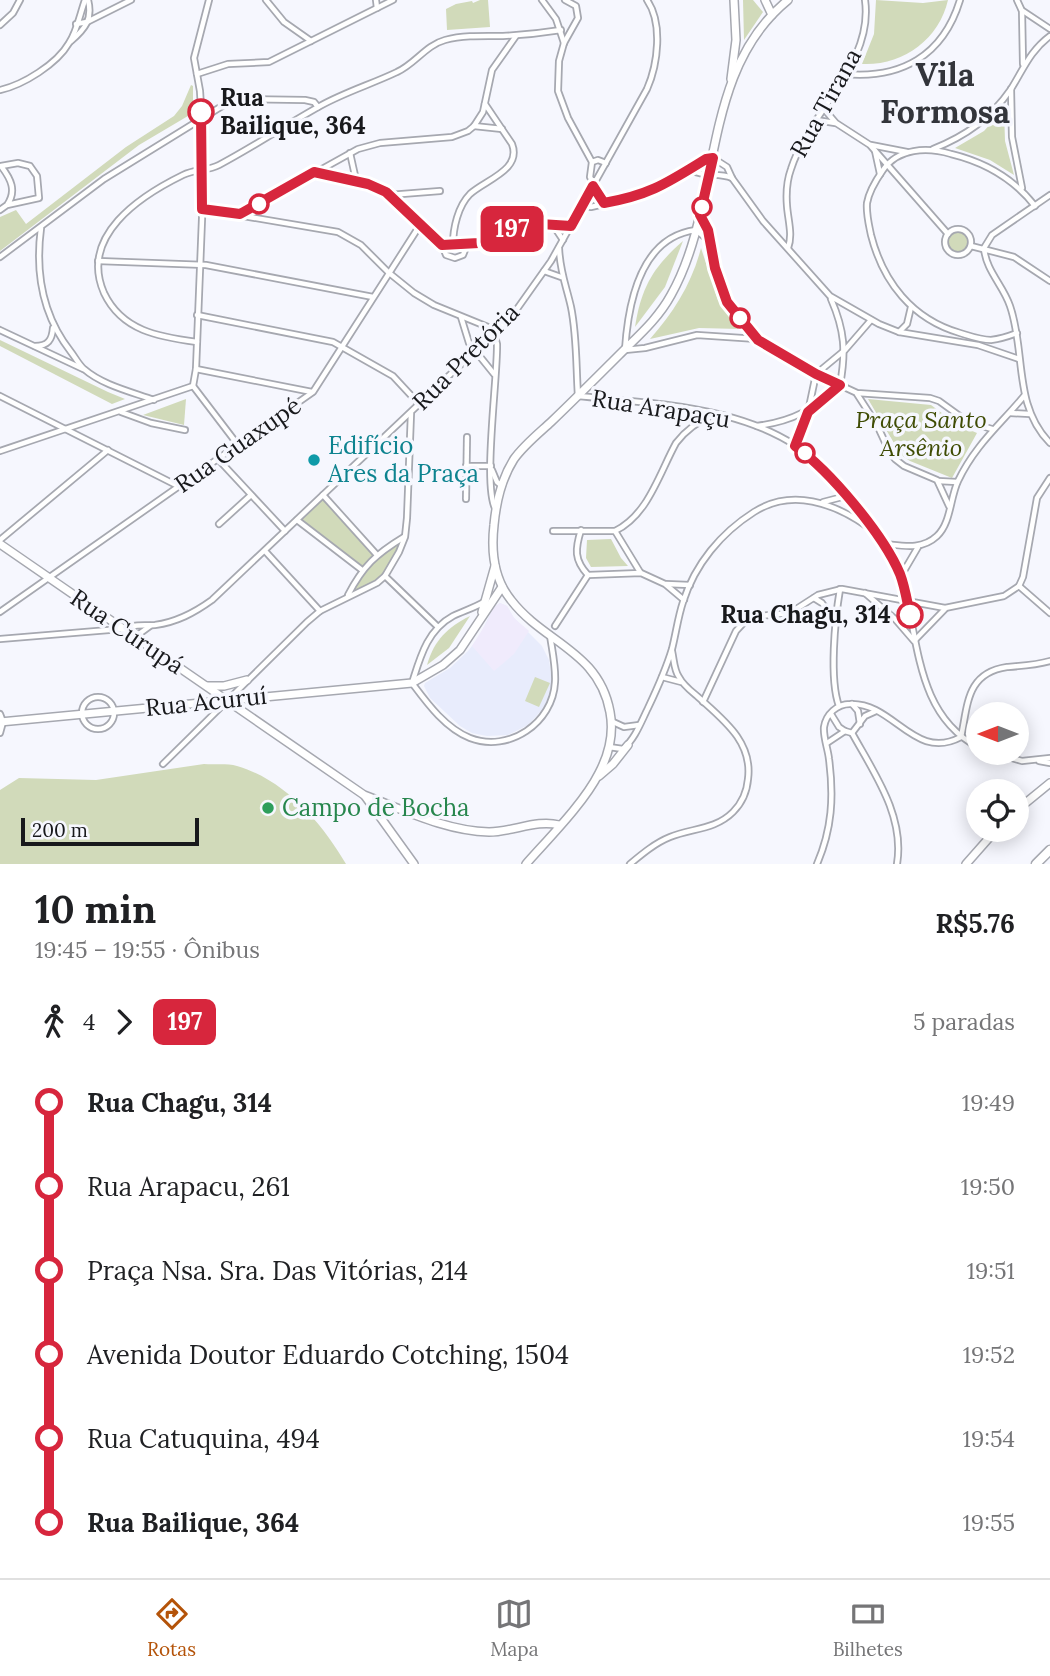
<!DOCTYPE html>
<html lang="pt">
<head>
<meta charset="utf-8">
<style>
	:root { --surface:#fff; --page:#f6f6f6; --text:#202124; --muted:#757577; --line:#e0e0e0; --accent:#b45309 }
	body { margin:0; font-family:Lora,serif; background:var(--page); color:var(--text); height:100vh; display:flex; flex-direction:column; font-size:26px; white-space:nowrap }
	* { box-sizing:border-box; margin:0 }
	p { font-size:23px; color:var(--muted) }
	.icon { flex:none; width:38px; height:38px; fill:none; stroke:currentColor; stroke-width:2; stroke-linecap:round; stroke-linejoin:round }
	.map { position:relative; height:864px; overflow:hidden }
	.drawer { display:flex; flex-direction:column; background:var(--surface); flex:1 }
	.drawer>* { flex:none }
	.badge { padding:0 14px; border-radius:10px; font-size:24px; line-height:46px }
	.needle { width:46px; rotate:270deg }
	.tools { position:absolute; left:966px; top:702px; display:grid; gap:14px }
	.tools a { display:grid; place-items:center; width:63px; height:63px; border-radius:50%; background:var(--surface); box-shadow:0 4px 18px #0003; font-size:35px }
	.scale { position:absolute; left:21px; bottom:18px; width:178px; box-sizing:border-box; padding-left:7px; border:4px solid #18191c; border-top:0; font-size:19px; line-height:24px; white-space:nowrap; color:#18191c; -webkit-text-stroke:5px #f6f7fe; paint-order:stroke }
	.map>.badge { position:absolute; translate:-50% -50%; box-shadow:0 0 0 4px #fff }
	.legs { display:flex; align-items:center; gap:10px; height:77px; padding:0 35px; font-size:23px }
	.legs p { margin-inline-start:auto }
	.overview { display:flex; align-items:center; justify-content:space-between; height:119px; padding:0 35px }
	h1 { font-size:38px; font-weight:800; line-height:52px }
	ul { padding:0 35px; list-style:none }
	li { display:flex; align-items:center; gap:24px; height:84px; font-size:26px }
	li i { display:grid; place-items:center; width:10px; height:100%; margin:0 9px; background:currentColor }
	li i::after { content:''; width:18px; height:18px; margin:-9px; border:5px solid; border-radius:50%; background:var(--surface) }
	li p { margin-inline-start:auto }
	li:first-child i { background:linear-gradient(#0000 50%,currentColor 0) }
	li:last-child i { background:linear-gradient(currentColor 50%,#0000 0) }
	.menu { display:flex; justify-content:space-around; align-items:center; height:98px; border-top:2px solid var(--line); background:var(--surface); font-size:19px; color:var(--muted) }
	.menu a { display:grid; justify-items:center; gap:4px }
	.menu .active { color:var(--accent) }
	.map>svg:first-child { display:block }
	.built { fill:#e8ecfc }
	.medical { fill:#f0ebfc }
	.green { fill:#d1daba }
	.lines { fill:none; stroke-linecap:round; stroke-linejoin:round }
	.street-casing { stroke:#a6a8b0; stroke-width:8 }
	.secondary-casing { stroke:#a6a8b0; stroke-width:10 }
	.primary-casing { stroke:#a6a8b0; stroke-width:11 }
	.street { stroke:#fff; stroke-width:4.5 }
	.secondary { stroke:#fff; stroke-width:7 }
	.primary { stroke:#fff; stroke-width:8 }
	.line-1-casing { stroke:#fff; stroke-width:16 }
	.line-1 { stroke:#d7263d; stroke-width:10 }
	.stop-1-dot { fill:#fff; stroke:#d7263d; stroke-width:3.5 }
	.culture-dot { fill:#0f9aa8; stroke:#f6f7fe; stroke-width:2.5 }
	.leisure-dot { fill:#2e9e5b; stroke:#f6f7fe; stroke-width:2.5 }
	.labels { text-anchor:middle; stroke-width:7; stroke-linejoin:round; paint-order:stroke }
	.stop-label { font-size:24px; font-weight:bold; fill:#18191c; stroke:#f6f7fe; text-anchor:start }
	.street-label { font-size:24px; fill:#18191c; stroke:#f6f7fe }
	.park-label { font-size:24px; font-style:italic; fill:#3f4c04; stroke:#f6f7fe }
	.culture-label { font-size:24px; fill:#0d838f; stroke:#f6f7fe; text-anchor:start }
	.leisure-label { font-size:24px; fill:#27864d; stroke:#f6f7fe; text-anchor:start }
	.district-label { font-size:32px; font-weight:bold; fill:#33353b; stroke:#f6f7fe }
</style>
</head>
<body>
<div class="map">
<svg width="1050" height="864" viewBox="0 0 1050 864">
	<rect width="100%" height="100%" fill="#f6f7fe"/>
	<polygon class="built" points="500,603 507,606 514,618 542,646 549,660 552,681 549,696 543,709 528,725 508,735 487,736 472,733 460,726 430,698 424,686 425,683 450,668 468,651 479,637 493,608"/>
	<polygon class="medical" points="500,603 507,606 514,618 529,631 514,654 494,671 472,646 487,622 493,608"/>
	<g class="green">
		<polygon points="480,0 488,0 490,27 447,30 446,9 456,4 472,1 473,3"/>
		<polygon points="743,0 753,0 763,12 744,40"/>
		<path d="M876,0l47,3 25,-3c-9,40 -46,66 -86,64l12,-30z"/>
		<polygon points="191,85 193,86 193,113 139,145 0,251 0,217 16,210 26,224 126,147 174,116 182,106"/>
		<polygon points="1004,109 1005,141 1014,175 990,160 955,148 984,131"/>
		<circle cx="958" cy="242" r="11"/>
		<path d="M683,241l-18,46 -30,40c6,-39 18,-60 48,-86z"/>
		<path d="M701,248l17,52 22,29 -41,-1 -49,11c24,-27 42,-56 51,-91z"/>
		<polygon points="0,340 108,392 125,399 112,404 0,346"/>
		<polygon points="186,399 184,425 143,415"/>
		<polygon points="868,399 931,405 958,425 977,433 952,478 910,461 901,455"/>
		<polygon points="324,498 376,554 362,568 300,520"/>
		<polygon points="403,539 399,552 382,578 350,595 373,559"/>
		<polygon points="611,539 621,558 628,566 591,567 586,558 587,540"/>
		<path d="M470,616l-21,32 -22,17c7,-25 21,-38 43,-49z"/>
		<polygon points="535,677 550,683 539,707 525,701"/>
		<path d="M204,764c10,1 23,-1 33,2 48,14 85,57 109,98h-346v-74l19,-12 77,2z"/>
	</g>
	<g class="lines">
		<defs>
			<g id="street">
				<polyline points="209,0 194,58 200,91 203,140 203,194 196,369 193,386 238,445"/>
				<polyline points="266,0 284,22 311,41"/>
				<polyline points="376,0 377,8"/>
				<polyline points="542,0 556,19 564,43"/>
				<polyline points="565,0 576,6 578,18 564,43 559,61 558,91 568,118 592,162 590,177 604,203"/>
				<polyline points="1017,0 1022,11 1023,64"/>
				<polyline points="1023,11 1050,29"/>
				<polyline points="76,24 87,22 131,0"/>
				<polyline points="0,25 13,13 20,0"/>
				<path d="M71,41c14,-12 22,-22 17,-41"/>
				<polyline points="197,74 228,64 269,62 393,0"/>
				<path d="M845,74c56,5 98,-18 115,-74"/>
				<polyline points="1011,89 1012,137 1022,188"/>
				<path d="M0,90c23,-5 57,-26 69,-47 8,-12 11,-29 16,-43"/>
				<polyline points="824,109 836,123 870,145 948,234"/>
				<polyline points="816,120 835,123"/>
				<polyline points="474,126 502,129"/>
				<polyline points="871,145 907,152"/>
				<path d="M933,149c33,-13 58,-31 78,-60 13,-21 19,-38 39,-53"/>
				<polyline points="875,151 880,174"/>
				<polyline points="350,153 356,180"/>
				<polyline points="592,162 598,160 606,163"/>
				<path d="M691,170c15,8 26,2 41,8"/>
				<polyline points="315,172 368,184 386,192 442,245 479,243 525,223 571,226"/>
				<polyline points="389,195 440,191"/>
				<path d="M1050,195l-58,40 -8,13c2,23 19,37 26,58 16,46 3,100 40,137"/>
				<polyline points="583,205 591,207 642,195 691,170 706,159 713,158 727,167 732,178 763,221 830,296 879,324 899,332 978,345 1019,359"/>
				<path d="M202,209l136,23 23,13 27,27 26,21 20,12 54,22 6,6 3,11c1,31 -15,145 -1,166"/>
				<path d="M0,210l7,-5 32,-7 -2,-22 -7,-10 -12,-3 -17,3c10,13 16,25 6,39"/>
				<polyline points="241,214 358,149 380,143 452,137 468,131 474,126 483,112 492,70 516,36"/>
				<polyline points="701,217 708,230 721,289 733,310 758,339 816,374 857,393 930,398 939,401 968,422 992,429"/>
				<polyline points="553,225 563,240"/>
				<path d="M41,228c-6,45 1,87 30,124 4,5 8,13 13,17 18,16 48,23 70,31"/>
				<circle cx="958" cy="242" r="13"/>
				<path d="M708,240l-12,-10c-56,7 -68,74 -71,120l20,-2 52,-13 60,4"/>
				<polyline points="442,245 446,255 455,258 463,255 467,245"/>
				<path d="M453,245c0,-17 5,-39 17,-51 15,-14 52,-24 42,-50l-27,-40"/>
				<polyline points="971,246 1014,257 1050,281"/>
				<path d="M559,248c1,24 7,37 12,59 6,29 5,60 7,89 79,8 185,10 245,72 13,14 25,30 37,45 19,25 37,46 45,78 14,57 14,125 73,156"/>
				<path d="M788,248c5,-13 0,-28 -1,-42 -1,-12 0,-26 4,-37 18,-57 83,-105 74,-169"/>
				<polyline points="0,257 104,179 227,103 241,99 305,100 314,102 318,107"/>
				<polyline points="98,261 206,265 373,297"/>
				<polyline points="544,271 561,277"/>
				<polyline points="197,315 333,342 393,376 419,404"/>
				<polyline points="461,317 469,343 494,374"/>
				<polyline points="0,330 83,369"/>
				<polyline points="899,332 907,324 911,307"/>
				<path d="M1017,333c-8,3 -18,6 -26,7 -11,0 -21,-4 -31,-7 -48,-14 -77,-51 -89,-98 -2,-10 -5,-21 -4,-32 2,-12 9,-23 16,-33 15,-22 44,-23 68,-16 33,8 63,25 84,52"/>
				<path d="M197,342c-38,-5 -75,-11 -93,-49 -25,-57 36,-97 79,-118 12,-6 25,-4 36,-10 34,-18 67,-40 101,-59 25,-14 52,-22 77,-34 18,-8 29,-27 48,-32 19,-5 39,-4 58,-4 20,-1 39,-3 58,-6"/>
				<path d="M35,346c13,0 17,-6 18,-18"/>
				<polyline points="196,369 312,392"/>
				<polyline points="857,394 877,425 890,453 895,459 904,466 937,480 949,506"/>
				<polyline points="0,396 178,486"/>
				<polyline points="121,412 151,423 185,430"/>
				<polyline points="1010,413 1030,414"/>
				<path d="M757,426c37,-5 55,-16 83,-41 6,-33 5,-54 -9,-86"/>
				<polyline points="795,446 808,412 816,374 845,350 871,320"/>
				<polyline points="0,451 193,386"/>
				<polyline points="217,458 285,531"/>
				<polyline points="466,466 491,466"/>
				<polyline points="492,470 497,482 502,486"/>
				<polyline points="938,481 957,482"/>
				<polyline points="323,495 377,555"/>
				<polyline points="466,499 467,437"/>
				<polyline points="823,502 846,496"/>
				<polyline points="297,520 362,570"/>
				<polyline points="219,524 251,495"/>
				<path d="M581,530c-6,19 -7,30 7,45l53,-2 24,11 19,16"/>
				<path d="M553,531h62c33,-16 44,-57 61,-88 10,-13 22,-22 38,-28"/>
				<polyline points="615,531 640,572"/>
				<polyline points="0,540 108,450"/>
				<path d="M886,544c18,2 36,6 51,-8 14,-13 13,-38 21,-55 17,-36 42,-56 66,-85"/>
				<polyline points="265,551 320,611"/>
				<polyline points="385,576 438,627"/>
				<polyline points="901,576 918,547"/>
				<polyline points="666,584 690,585"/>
				<polyline points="1019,586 1050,613"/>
				<polyline points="865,593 895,619 914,641 945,609"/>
				<path d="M348,595c15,-29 28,-41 56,-58"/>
				<polyline points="814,598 822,603 836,622"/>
				<path d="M484,602c-10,6 -21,9 -31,14 -26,14 -33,42 -41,67 15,20 33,45 58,55 39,15 83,-15 85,-56 1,-15 -3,-32 -5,-47"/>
				<polyline points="0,612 313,392 420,225"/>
				<polyline points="555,626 588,575"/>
				<polyline points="135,637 150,626"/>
				<path d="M0,639l121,-10c12,-5 22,-3 34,-4 22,-3 39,-12 57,-25l300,-284 39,-55 96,-172c11,-25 16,-66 0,-89"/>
				<polyline points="662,677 681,682"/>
				<circle cx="98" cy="713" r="16"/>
				<polyline points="703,702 736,631 749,617 790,613 818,595 842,589 945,608 1004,596 1019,586 1023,577 1037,498 1050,478"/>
				<polyline points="852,704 858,711 860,724"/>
				<path d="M839,706c-10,-27 -4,-87 1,-117"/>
				<polyline points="0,714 3,722 0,733"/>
				<polyline points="831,714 839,727 845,731"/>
				<polyline points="611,721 624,727 639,725"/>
				<path d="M852,733c22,40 53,83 45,131"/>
				<polyline points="827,743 845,731 852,733 865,716 876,711"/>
				<path d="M609,747l14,2c12,-10 18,-27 25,-41 9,-19 18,-39 24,-59 4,-16 6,-32 11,-47 12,-38 38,-69 71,-90 38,-24 80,-9 114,15"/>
				<polyline points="991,752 1022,761 1050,758"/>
				<polyline points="1039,761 1050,763"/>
				<polyline points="163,764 307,622 320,611 377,583 385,576 399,552 405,537 407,518 411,413"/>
				<path d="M630,864c12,-10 25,-21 40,-27 22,-9 45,-7 63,-25 9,-9 14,-21 15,-33 5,-38 -26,-60 -51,-83 -6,-5 -14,-11 -18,-19 -5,-7 -5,-17 -7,-26"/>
				<path d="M817,864c15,-35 17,-67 12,-105 -1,-10 -6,-22 -5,-32 2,-13 13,-23 26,-23 44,-2 64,58 111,33 7,-32 5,-64 46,-70 14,-1 29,-2 43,-6"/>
			</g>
			<g id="secondary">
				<polyline points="765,0 772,15"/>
				<polyline points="731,79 736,40 734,0"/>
				<path d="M0,544l364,251c40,15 82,36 125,37 24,0 48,-13 70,-7"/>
				<polyline points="482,612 495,566"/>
				<polyline points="207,686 224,686 247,680"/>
				<polyline points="0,722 412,683 443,665 460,650 502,587"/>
				<polyline points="599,776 613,764 628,745"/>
				<polyline points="365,796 414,864"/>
				<polyline points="1017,810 1050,783"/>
				<path d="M526,864c23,-26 58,-61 73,-91 10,-19 15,-40 11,-61 -11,-61 -66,-69 -99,-112 -17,-21 -20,-49 -17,-75 2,-22 8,-47 20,-66 10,-14 25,-26 37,-37 23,-22 46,-45 68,-67 19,-19 39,-36 52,-60 52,-92 28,-223 117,-295"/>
				<polyline points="966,864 996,830"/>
			</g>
			<polyline id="primary" points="1036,864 1050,850"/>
		</defs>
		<use href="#street" class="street-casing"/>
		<use href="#secondary" class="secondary-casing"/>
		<use href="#primary" class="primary-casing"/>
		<use href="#street" class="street"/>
		<use href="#secondary" class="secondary"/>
		<use href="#primary" class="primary"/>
	</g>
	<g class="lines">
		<defs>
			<path id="line-1" d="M201,112l1,97 38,5 74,-42 54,12 18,8 56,53 37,-2 46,-20 46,3 22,-40 11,17c46,-8 63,-20 102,-44l7,-1 -13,57 8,15 7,38 12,34 31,38 58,34 24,11 -32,27 -13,34c35,25 88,88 105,128 5,13 7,27 10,41"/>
		</defs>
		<use href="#line-1" class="line-1-casing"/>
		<use href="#line-1" class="line-1"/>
	</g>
	<g class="stop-1-dot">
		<circle cx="201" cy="112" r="12"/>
		<circle cx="259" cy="204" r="9"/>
		<circle cx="702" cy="207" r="9"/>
		<circle cx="740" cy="318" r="9"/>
		<circle cx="805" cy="453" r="9"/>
		<circle cx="910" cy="615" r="12"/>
	</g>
	<circle class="culture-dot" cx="314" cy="460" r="7"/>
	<circle class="leisure-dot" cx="268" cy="808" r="7"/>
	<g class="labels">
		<g class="stop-label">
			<text x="220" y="106">Rua<tspan x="220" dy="28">Bailique, 364</tspan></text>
			<text x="891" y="623" text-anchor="end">Rua Chagu, 314</text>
		</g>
		<g class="street-label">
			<text transform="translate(826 103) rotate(-61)" y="8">Rua Tirana</text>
			<text transform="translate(466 357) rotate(-45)" y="8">Rua Pretória</text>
			<text transform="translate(661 409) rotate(9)" y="8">Rua Arapaçu</text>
			<text transform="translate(238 445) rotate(-35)" y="8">Rua Guaxupé</text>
			<text transform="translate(127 632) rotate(34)" y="8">Rua Curupá</text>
			<text transform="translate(206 702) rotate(-6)" y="8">Rua Acuruí</text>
		</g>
		<g class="park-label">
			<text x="921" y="428">Praça Santo<tspan x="921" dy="28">Arsênio</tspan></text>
		</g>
		<g class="culture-label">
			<text x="328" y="454">Edifício<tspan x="328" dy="28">Ares da Praça</tspan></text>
		</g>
		<g class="leisure-label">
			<text x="282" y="816">Campo de Bocha</text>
		</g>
		<g class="district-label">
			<text x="945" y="86">Vila<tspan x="945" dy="37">Formosa</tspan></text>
		</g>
	</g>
</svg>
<div class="tools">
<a><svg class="needle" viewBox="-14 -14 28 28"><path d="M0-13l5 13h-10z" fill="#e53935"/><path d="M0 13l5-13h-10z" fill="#757577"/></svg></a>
<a><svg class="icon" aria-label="locate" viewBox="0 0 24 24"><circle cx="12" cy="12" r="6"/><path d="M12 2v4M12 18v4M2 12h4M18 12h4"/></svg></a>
</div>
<div class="scale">200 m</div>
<b class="badge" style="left:512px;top:229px;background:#d7263d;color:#fff">197</b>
</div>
<section class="drawer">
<div class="overview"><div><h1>10 min</h1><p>19:45 – 19:55 · Ônibus</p></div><b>R$5.76</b></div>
<div class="legs"><svg class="icon" aria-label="walk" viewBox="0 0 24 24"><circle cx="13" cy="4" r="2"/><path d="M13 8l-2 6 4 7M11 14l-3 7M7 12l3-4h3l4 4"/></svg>4<svg class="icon" aria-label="forward" viewBox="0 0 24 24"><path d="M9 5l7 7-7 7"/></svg><b class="badge" style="background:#d7263d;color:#fff">197</b><p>5 paradas</p></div>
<ul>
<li><i style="color:#d7263d"></i><b>Rua Chagu, 314</b><p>19:49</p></li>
<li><i style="color:#d7263d"></i><span>Rua Arapacu, 261</span><p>19:50</p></li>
<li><i style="color:#d7263d"></i><span>Praça Nsa. Sra. Das Vitórias, 214</span><p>19:51</p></li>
<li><i style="color:#d7263d"></i><span>Avenida Doutor Eduardo Cotching, 1504</span><p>19:52</p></li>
<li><i style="color:#d7263d"></i><span>Rua Catuquina, 494</span><p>19:54</p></li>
<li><i style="color:#d7263d"></i><b>Rua Bailique, 364</b><p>19:55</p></li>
</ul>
</section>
<nav class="menu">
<a class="active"><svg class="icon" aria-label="directions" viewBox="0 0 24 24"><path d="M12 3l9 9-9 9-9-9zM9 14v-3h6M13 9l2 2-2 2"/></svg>Rotas</a>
<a><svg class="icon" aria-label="map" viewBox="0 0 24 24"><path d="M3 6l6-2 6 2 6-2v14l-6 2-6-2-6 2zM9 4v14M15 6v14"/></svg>Mapa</a>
<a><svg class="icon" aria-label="tickets" viewBox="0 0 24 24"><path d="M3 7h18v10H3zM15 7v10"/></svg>Bilhetes</a>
</nav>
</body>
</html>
